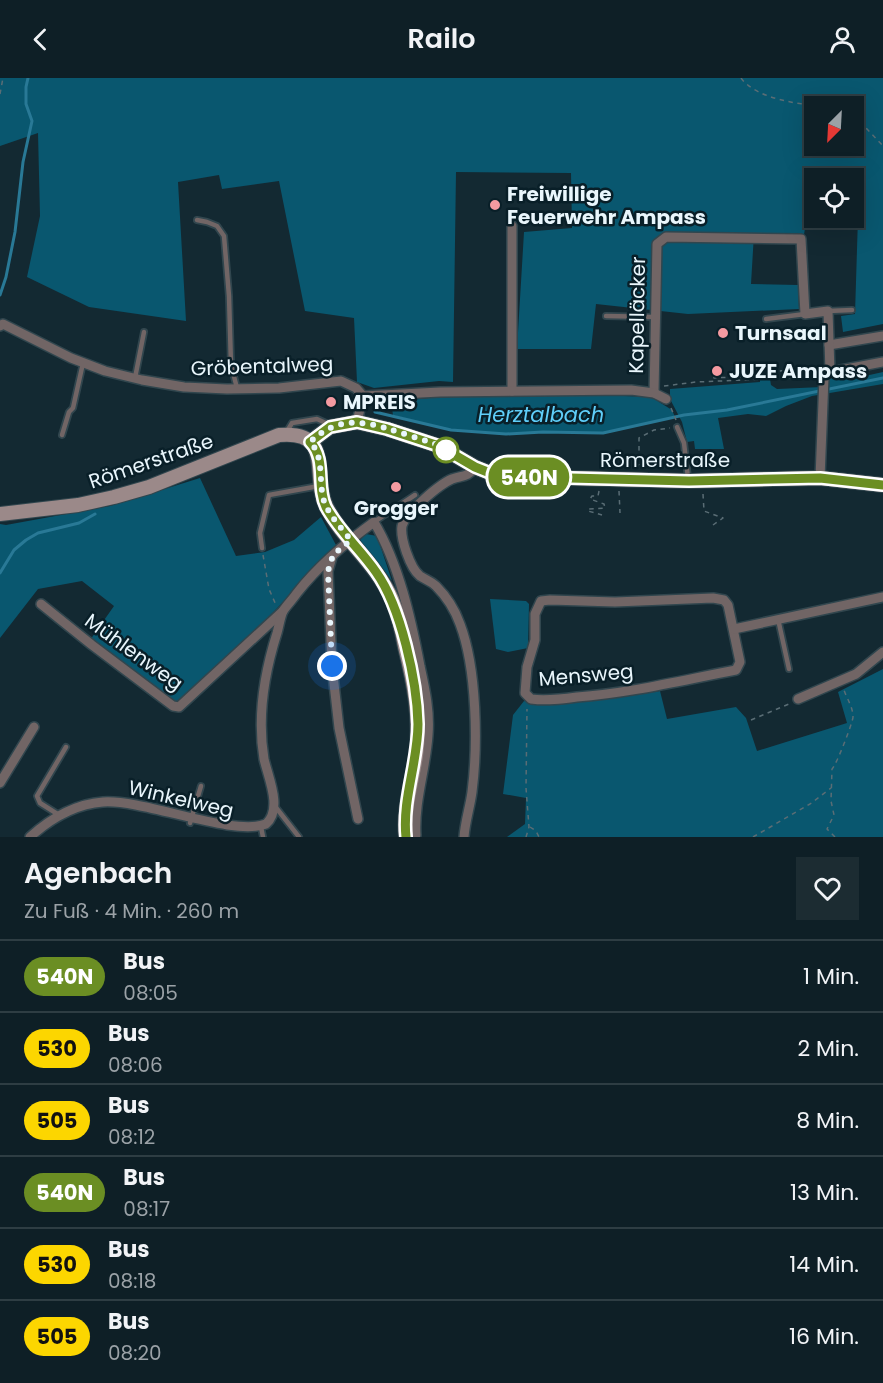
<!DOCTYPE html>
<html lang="de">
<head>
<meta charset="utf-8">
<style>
	:root { --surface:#0e1f26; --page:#1c2c32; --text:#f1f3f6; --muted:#9ba2a7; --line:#2e3d43 }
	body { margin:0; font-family:Poppins,sans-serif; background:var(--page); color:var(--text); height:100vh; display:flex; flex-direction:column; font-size:22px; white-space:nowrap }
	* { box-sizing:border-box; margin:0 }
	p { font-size:20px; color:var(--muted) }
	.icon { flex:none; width:33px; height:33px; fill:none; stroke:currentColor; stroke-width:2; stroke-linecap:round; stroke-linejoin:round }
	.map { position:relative; height:759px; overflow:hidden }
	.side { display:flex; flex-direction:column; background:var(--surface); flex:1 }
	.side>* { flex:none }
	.badge { padding:0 12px; border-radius:20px; font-size:21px; line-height:39px }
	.needle { width:39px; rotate:204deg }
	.fabs { position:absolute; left:804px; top:18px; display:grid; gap:12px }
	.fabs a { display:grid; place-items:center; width:60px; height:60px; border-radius:0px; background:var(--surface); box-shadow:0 6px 24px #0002,0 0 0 2px var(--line); font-size:30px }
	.you { position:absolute; width:30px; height:30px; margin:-15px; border:4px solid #fff; border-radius:50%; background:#1a73e8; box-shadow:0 0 0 9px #1a73e833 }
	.map>.badge { position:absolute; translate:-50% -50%; box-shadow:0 0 0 3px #fff }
	.round { display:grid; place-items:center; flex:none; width:63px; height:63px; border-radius:0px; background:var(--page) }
	.head { display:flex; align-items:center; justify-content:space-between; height:102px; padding:0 24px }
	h1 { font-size:28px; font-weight:600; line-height:45px }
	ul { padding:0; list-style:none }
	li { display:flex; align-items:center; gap:18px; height:72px; padding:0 24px; border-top:2px solid var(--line) }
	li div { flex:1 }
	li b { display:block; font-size:22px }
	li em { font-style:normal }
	li .badge { min-width:66px; font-weight:700; text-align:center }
	header { display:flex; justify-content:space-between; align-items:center; height:78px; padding:0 24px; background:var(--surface); font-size:27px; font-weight:600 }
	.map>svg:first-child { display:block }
	.green { fill:#09576f; fill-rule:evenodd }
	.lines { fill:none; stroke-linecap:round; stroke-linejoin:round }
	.stream { stroke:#297996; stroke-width:3 }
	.lane-casing { stroke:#31464e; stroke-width:8 }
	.street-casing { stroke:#31464e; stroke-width:12 }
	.secondary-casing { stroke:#31464e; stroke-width:16 }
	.path { stroke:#5a6d75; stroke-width:1.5; stroke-dasharray:4.5 4.5; stroke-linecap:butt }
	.lane { stroke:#716565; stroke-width:4.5 }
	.street { stroke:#716565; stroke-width:9 }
	.secondary { stroke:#9b8989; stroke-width:14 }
	.line-casing { stroke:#fff; stroke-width:14 }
	.line { stroke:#6b8e23; stroke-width:9 }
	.walk { stroke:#e9f6fc; stroke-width:6; stroke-dasharray:0 10.8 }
	.poi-dot { fill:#f49aa1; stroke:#091f28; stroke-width:2 }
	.stop-dot { fill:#fff; stroke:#6b8e23; stroke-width:3 }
	.labels { text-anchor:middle; stroke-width:5; stroke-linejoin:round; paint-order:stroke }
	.poi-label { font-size:20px; font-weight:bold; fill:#e9f6fc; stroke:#091f28; text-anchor:start }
	.street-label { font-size:20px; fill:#e9f6fc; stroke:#091f28 }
	.water-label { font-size:21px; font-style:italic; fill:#5fcef9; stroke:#091f28 }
</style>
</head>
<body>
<header><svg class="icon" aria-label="back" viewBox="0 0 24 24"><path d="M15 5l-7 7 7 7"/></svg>Railo<svg class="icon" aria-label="person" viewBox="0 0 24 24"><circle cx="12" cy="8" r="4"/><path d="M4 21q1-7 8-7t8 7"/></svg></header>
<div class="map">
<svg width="883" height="759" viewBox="0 0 883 759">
	<rect width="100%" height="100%" fill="#132932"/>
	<g class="green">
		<path d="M0,0h883v246l-40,8 -2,-16 14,-2 3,-97h-4v-39h-40v37l-7,-1 -3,21 -50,-1 -3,50 47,1 1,24 -111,5 -92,-10 -5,45h-74l7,-117 48,-4 -1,-55 -115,-1 -3,210 -14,-1 -65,7 -17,-6 -3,-64 -49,-7 -26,-130 -57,8 -3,-14 -41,7 8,139 -97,-14 -62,-30 13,-61 -2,-83 -38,13zM814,28h40v40h-40z"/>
		<polygon points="854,294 856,300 883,294 883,306 812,318 786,328 766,338 748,336 718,340 724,371 695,371 694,363 687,364 682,344 670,321 670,311 760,304 760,301 770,301 771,307 777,311 822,309 829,299"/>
		<polygon points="571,316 651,319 672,332 675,339 603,355 543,354 506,356 451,352 393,337 391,324 448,318"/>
		<polygon points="200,400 236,478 265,474 294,462 321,439 336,467 186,628 161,622 88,565 114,528 82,503 38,511 0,560 0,446 6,447 110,428"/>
		<polygon points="366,456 377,458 392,503 360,462"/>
		<polygon points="490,521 526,523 529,526 528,570 508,574 496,571"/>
		<polygon points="883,591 883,759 507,759 525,746 526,720 503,716 513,637 524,623 556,626 660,613 667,641 736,629 746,640 757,673 847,645 838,614"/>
	</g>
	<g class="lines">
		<g class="stream">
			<polyline points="0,217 6,199 15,154 23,84 32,43 26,26 26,9 28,0"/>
			<polyline points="375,334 451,352 506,356 543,354 603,355 684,337 727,332 883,300"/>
			<polyline points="0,495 14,472 26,462 38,455 79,445 95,436"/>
		</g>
		<defs>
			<g id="lane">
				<polyline points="197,142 207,144 217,148 224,158 229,218 231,287 237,310"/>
				<polyline points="828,233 852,232"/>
				<polyline points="606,238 655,239"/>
				<polyline points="766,241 805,236"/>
				<polyline points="135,300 144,254"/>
				<polyline points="677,349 684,365 688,400"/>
				<polyline points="286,355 292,345 317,341 328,346"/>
				<polyline points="62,357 69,334 73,330 83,285"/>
				<polyline points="374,444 415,417"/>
				<polyline points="262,470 260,455 269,417 319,408"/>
				<polyline points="778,541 789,591"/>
				<polyline points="274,727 299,759"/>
				<polyline points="59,737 40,725 37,718 66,669"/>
				<polyline points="190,745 201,708"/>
				<polyline points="261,749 263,759"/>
			</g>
			<g id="street">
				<polyline points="512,148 512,313"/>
				<polyline points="0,248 3,246 71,280 105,293 142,302 184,309 227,311 279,310 341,303 356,310 363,318 357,344"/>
				<polyline points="829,267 883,258"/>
				<polyline points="654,315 657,166 666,159 801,161 805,236 828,233 830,294"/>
				<polyline points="363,318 440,314 631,312 654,315 666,321"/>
				<polyline points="820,400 824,299 830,294 883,284"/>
				<polyline points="332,479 328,493 332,588 339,650 358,741"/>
				<path d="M713,520l11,2 4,5 12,57 -4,8c-53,10 -105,23 -159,27 -15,2 -30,4 -46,2l-6,-6 2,-26 8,-27v-26l6,-13 9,-1 65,2z"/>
				<polyline points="41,526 92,567 173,628 179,629 283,533"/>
				<polyline points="734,551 883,519"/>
				<polyline points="798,621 856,596 883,574"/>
				<polyline points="0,705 34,649"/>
				<path d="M30,759c20,-18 45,-33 73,-35 41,-3 130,35 163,22 17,-15 2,-47 -2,-65 -7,-42 0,-85 13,-126 2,-7 3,-15 6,-22 4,-6 10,-12 14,-18 22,-28 48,-50 77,-71 25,42 37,97 46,144 5,23 10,45 8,69 -2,33 -14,66 -12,100"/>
				<path d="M464,759c1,-15 6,-30 8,-45 6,-47 5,-123 -12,-168 -5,-14 -14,-28 -24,-38 -5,-5 -10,-6 -16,-10 -10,-8 -20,-38 -18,-50 3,-13 38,-42 50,-47 11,-4 15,-1 23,-12"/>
			</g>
			<g id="secondary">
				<polyline points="310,364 330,349 357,344 387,351 439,368 475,389 490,395 530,399 689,403 820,400 883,407"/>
				<path d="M0,436l78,-9 36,-8 35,-10 130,-52c56,-5 32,40 47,71 17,34 50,57 66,93 6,15 10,32 13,48 9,36 16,71 11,109 -4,27 -13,53 -10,81"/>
			</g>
		</defs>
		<use href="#lane" class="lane-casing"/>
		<use href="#street" class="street-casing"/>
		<use href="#secondary" class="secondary-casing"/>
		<g class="path">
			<path d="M741,0c15,21 60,27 84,28"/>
			<polyline points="0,16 3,0"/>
			<polyline points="854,37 883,68"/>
			<polyline points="757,290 767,289 768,294 791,292 791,300"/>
			<polyline points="757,290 757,301"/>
			<polyline points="714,298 714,300 751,298 751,302"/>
			<polyline points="664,308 696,304 815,299"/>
			<polyline points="671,330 676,342"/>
			<polyline points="637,390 639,386 639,360 654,352 670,350"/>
			<polyline points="599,413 598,418 592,418 590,421 604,426 605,430 588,431 588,433 602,437"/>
			<polyline points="619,413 620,435"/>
			<polyline points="703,416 704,433 723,440 713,447"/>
			<polyline points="263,477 269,511 276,527"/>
			<polyline points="751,642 789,626"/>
			<polyline points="530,749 536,753 539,759"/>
			<polyline points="526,759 529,749 526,710 527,631"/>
			<polyline points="753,759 810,726 831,710"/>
			<path d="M835,759l-8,-8 7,-14 -3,-14 1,-32c4,-3 21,-47 21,-52 0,-10 -6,-18 -9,-27"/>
		</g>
		<use href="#lane" class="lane"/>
		<use href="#street" class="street"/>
		<use href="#secondary" class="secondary"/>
	</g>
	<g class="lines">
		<defs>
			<path id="line" d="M406,759c-4,-38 12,-75 12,-113 -1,-43 -17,-117 -42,-152 -15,-22 -37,-41 -50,-65 -10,-20 1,-48 -16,-65l20,-15 27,-5 30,7 52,17 36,21 15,6 40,4 159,4 131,-3 63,7"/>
		</defs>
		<use href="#line" class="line-casing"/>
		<use href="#line" class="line"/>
		<path class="walk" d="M332,588l-4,-95 5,-16 18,-15c-10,-12 -22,-25 -27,-39 -6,-19 1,-44 -14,-59 33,-31 63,-18 101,-6 12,4 25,7 35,14"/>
	</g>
	<g class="poi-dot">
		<circle cx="495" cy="127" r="6"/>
		<circle cx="723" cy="255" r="6"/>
		<circle cx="717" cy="293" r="6"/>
		<circle cx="331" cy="324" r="6"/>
		<circle cx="396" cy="409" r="6"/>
	</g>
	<circle class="stop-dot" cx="446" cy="372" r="12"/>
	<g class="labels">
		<g class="poi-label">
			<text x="507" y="123">Freiwillige<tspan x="507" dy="23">Feuerwehr Ampass</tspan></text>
			<text x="735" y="262">Turnsaal</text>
			<text x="729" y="300">JUZE Ampass</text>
			<text x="343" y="331">MPREIS</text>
			<text x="396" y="437" text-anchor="middle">Grogger</text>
		</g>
		<g class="street-label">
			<text transform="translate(637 237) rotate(-89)" y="7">Kapelläcker</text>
			<text transform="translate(262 288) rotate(-2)" y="7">Gröbentalweg</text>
			<text x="665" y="389">Römerstraße</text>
			<text transform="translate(151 383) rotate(-19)" y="7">Römerstraße</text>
			<text transform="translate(134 574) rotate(36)" y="7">Mühlenweg</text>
			<text transform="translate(586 597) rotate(-5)" y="7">Mensweg</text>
			<text transform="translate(181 721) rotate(13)" y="7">Winkelweg</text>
		</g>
		<g class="water-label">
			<text x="541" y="344">Herztalbach</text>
		</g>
	</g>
</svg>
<div class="fabs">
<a><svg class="needle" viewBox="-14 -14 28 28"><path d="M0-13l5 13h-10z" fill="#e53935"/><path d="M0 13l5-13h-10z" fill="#9ba2a7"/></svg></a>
<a><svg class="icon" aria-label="locate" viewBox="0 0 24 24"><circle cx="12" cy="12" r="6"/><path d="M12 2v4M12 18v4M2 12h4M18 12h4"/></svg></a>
</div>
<div class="you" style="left:332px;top:588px"></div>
<b class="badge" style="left:529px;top:399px;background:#6b8e23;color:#fff">540N</b>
</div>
<section class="side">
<div class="head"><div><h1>Agenbach</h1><p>Zu Fuß · 4 Min. · 260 m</p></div><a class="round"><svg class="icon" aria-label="heart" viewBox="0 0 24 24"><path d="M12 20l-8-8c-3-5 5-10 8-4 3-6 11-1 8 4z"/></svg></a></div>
<ul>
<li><span class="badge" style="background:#6b8e23;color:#fff">540N</span><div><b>Bus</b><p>08:05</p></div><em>1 Min.</em></li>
<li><span class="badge" style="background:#fcd600;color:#111">530</span><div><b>Bus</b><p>08:06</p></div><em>2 Min.</em></li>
<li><span class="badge" style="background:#fcd600;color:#111">505</span><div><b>Bus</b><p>08:12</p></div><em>8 Min.</em></li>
<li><span class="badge" style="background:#6b8e23;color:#fff">540N</span><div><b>Bus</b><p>08:17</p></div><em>13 Min.</em></li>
<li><span class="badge" style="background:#fcd600;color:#111">530</span><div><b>Bus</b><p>08:18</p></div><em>14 Min.</em></li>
<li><span class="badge" style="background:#fcd600;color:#111">505</span><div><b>Bus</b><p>08:20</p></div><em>16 Min.</em></li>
</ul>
</section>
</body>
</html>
